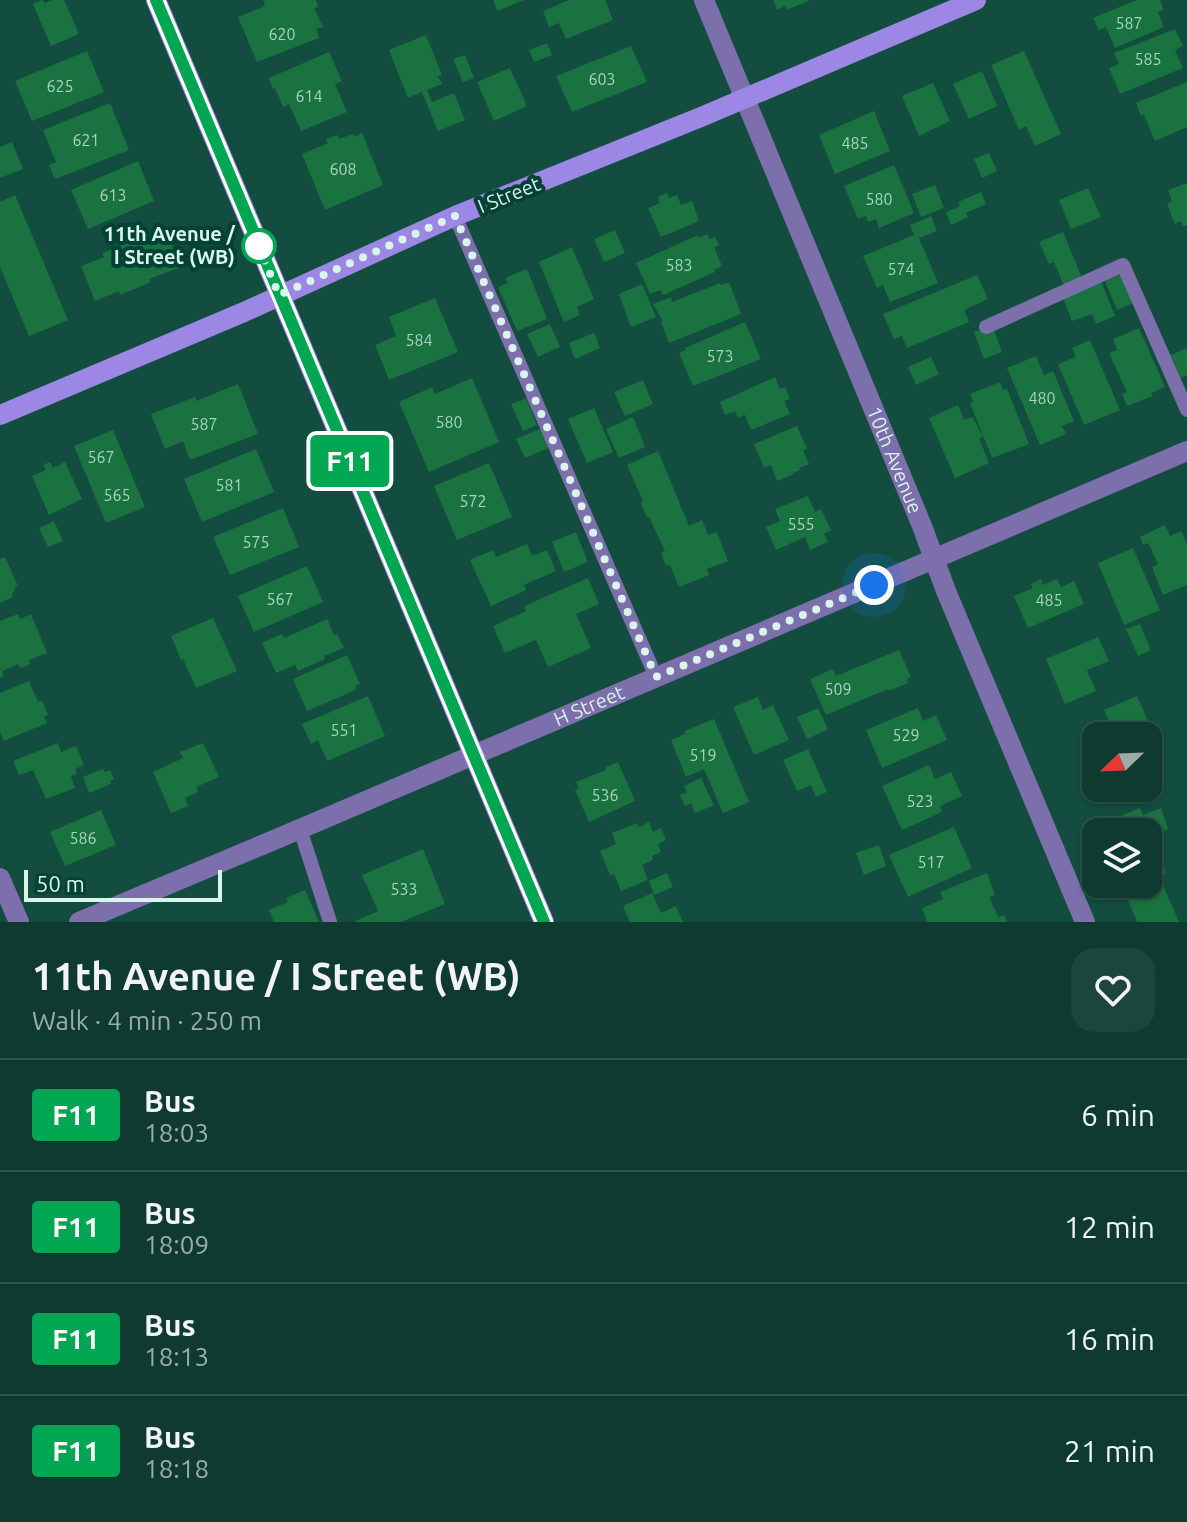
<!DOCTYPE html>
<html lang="en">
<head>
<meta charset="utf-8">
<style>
	:root { --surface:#0e3a2f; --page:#1c453b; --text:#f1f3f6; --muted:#9badaa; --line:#2e544b }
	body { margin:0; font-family:Ubuntu,sans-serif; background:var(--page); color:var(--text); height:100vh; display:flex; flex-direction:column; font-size:30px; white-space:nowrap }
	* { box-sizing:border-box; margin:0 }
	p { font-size:26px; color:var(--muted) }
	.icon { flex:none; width:44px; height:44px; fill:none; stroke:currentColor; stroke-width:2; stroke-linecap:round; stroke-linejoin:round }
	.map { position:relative; height:922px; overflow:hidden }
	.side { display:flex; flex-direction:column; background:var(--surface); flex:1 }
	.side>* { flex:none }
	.badge { padding:0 16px; border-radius:6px; font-size:28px; line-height:52px }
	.needle { width:52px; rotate:247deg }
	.buttons { position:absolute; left:1082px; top:722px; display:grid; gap:16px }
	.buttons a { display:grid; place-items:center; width:80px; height:80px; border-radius:16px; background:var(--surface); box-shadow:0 2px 6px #0004,0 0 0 2px var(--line); font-size:40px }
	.scale { position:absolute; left:24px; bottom:20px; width:198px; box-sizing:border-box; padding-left:8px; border:4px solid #d8f4eb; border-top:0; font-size:22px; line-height:28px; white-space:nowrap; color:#d8f4eb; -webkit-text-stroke:6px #034235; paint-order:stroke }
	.you { position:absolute; width:40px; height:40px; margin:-20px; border:6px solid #fff; border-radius:50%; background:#1a73e8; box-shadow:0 0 0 12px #1a73e833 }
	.map>.badge { position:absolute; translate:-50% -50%; box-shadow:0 0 0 4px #fff }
	.round { display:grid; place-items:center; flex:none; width:84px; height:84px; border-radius:24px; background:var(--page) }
	.headline { display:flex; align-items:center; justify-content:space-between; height:136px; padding:0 32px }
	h1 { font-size:38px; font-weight:700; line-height:60px }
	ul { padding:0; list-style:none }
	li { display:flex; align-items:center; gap:24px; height:112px; padding:0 32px; border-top:2px solid var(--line) }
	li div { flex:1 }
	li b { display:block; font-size:30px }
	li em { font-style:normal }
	li .badge { min-width:88px; font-weight:700; text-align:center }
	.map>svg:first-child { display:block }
	.building { fill:#1a7240 }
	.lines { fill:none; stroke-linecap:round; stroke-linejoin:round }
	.lane { stroke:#7c6fab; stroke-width:14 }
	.street { stroke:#7c6fab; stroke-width:20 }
	.secondary { stroke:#9d87e5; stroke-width:20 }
	.line-casing { stroke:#fff; stroke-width:18 }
	.line { stroke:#00a651; stroke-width:12 }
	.walk { stroke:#d8f4eb; stroke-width:8; stroke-dasharray:0 14.4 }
	.stop-dot { fill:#fff; stroke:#00a651; stroke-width:4 }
	.labels { text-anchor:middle; stroke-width:8; stroke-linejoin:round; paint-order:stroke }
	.number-label { font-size:16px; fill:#a8d4c0 }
	.street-label { font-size:20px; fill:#d8f4eb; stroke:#034235 }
	.stop-label { font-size:20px; font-weight:bold; fill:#d8f4eb; stroke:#034235; text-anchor:end }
</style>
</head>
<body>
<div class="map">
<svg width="1187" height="922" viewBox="0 0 1187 922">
	<rect width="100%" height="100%" fill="#134d3f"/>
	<g class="building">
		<polygon points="42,0 45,3 52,0 64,0 79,34 51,46 33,4"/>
		<polygon points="263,0 316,0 318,7 314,8 323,27 316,29 319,38 257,62 238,17 265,6"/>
		<polygon points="493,0 524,0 497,11"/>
		<polygon points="569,0 605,0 613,20 566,39 559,23 549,27 543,11"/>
		<polygon points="773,0 810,0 787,10 785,6 777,10"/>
		<polygon points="1137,0 1160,0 1164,10 1158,12 1164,27 1115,48 1106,27 1099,30 1093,18"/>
		<polygon points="1175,29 1183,46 1175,50 1183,68 1120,94 1109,68 1119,64 1114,53"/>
		<polygon points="426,35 442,75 438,76 442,84 427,90 432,102 454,93 465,120 438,131 422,92 408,98 389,50"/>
		<polygon points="547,43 552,55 534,62 529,50"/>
		<polygon points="631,46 647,82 572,112 556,76"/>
		<polygon points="87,51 104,92 32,121 15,81"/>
		<polygon points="1024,51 1061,134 1035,146 1026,126 1019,130 991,65"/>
		<polygon points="329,52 342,81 335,84 347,112 301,131 289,104 283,107 275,88 273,89 269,78"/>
		<polygon points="465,55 474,78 463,82 453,59"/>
		<polygon points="510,68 527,106 494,121 477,82"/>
		<polygon points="982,71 997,106 969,119 953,84"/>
		<polygon points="1187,82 1187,127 1155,141 1144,115 1141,116 1136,103"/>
		<polygon points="933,83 950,121 919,136 902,96"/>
		<polygon points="110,103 129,150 55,179 49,165 56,162 43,130"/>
		<polygon points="874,111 890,151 835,174 819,135"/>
		<polygon points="362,133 383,185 325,210 302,154 328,143 326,139 338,135 339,139 353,134 354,137"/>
		<polygon points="12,142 23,169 0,178 0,147"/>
		<polygon points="989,153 997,171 982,178 974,159"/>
		<polygon points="138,161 154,201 88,229 71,190"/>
		<polygon points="894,165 914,213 879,228 876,219 868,222 866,216 858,219 844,186"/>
		<polygon points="1187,183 1187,225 1183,226 1181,221 1175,224 1167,204 1172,201 1168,190"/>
		<polygon points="935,185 944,208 921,217 912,194"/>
		<polygon points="1088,188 1101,217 1071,229 1059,200"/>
		<polygon points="981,192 986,204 966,213 968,217 951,225 946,212 960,206 958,202"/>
		<polygon points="667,193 669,198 677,195 681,205 692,201 699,221 661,237 648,208 660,203 658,197"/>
		<polygon points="15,195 68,320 29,336 0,267 0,202"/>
		<polygon points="931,216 937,231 919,238 938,283 890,302 883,285 877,288 863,256 914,235 910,225"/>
		<polygon points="166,228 181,267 149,279 151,282 120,295 119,291 95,301 81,266 104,257 102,253"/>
		<polygon points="615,230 625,253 604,262 594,239"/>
		<polygon points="1063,232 1082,278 1064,286 1054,262 1049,264 1039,242"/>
		<polygon points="707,234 710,239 715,237 719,245 714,247 722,266 714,270 715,272 663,295 660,290 650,294 636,263 698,235 699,238"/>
		<polygon points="572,247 594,299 577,307 580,315 564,322 539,262"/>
		<polygon points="527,269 547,319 517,331 498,287 508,283 505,278"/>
		<polygon points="1124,273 1137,302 1117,310 1105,281"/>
		<polygon points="977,275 988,299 964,310 969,322 907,348 902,336 894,339 883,314"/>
		<polygon points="1101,281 1115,316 1096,324 1092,314 1072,321 1062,296"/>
		<polygon points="729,282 741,314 669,343 661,322 663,322 653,304 671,297 672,302 720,283 721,285"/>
		<polygon points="642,284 656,317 631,327 619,294"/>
		<polygon points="435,298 458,352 389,380 375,345 396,336 389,317"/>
		<polygon points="745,322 761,359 693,386 679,353 686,350 685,348"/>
		<polygon points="550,324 560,347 538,357 527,334"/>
		<polygon points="992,325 1002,352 984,359 974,332"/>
		<polygon points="1139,328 1165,387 1151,393 1153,396 1127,406 1122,394 1127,392 1109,353 1117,350 1113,339"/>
		<polygon points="594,333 600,348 575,359 569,343"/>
		<polygon points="1090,340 1120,410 1084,425 1058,364 1076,357 1072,348"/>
		<polygon points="1187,348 1187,375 1181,378 1171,355"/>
		<polygon points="1036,356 1044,375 1053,371 1074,421 1062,426 1066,434 1040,445 1007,368"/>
		<polygon points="931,357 939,374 916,385 908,367"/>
		<polygon points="775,377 780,389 785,387 790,399 784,401 790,414 751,430 745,415 738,418 735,411 725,415 720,402"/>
		<polygon points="472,378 499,442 429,472 399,402 432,387 435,394"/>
		<polygon points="643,380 653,404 625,416 614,392"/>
		<polygon points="1000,382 1003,390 1007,389 1029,444 992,458 970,403 974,402 970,394"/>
		<polygon points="238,384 258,434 190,460 183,441 165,449 151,414 195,397 196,401"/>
		<polygon points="526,398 537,425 523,431 511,404"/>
		<polygon points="958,405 964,420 973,417 983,437 979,438 989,463 955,478 929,418"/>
		<polygon points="594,408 613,452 587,463 568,419"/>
		<polygon points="633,417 645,447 619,458 606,429"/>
		<polygon points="797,426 807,449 803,450 809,464 799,468 800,470 793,473 794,474 777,481 771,465 764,468 754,444"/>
		<polygon points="542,428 551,447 525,458 516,439"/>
		<polygon points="113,430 145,507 106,523 74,446"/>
		<polygon points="256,449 274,492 202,522 184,479"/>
		<polygon points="658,451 689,526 702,520 708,535 717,532 728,561 707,569 709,575 679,587 670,565 666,566 661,553 665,551 649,517 647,518 641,503 643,501 627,465"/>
		<polygon points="50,462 53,468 65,462 82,499 49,515 32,476 46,470 43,465"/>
		<polygon points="489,463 512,517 457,540 434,486"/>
		<polygon points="808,496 815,512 821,509 831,530 824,534 828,542 810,550 805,537 776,550 766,527 780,521 775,509"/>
		<polygon points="283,508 299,547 230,575 213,537"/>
		<polygon points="54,521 63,541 48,547 39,528"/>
		<polygon points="1165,525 1170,536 1181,531 1187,544 1187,585 1163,595 1152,567 1158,564 1148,543 1143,545 1140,537"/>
		<polygon points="576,532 588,562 564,572 552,542"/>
		<polygon points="527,544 532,556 547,550 556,571 524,585 526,590 491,606 470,560 493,550 496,557"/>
		<polygon points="1133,548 1160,610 1124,625 1098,563"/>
		<polygon points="5,557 18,586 14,588 15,591 12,593 13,597 0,603 0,559"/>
		<polygon points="307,566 323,602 254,632 238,596"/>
		<polygon points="588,578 599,604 576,614 591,648 548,667 536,640 505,653 493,626 526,611 524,606"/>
		<polygon points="1041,579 1043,585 1057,579 1061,587 1074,581 1084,604 1028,628 1014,596 1033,588 1031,584"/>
		<polygon points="18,614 20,619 31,614 47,653 29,660 30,664 20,668 18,664 2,671 4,676 0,678 0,621"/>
		<polygon points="213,618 237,671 196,688 183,659 181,660 171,636"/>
		<polygon points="327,619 334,635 337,634 344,648 324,656 325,659 298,671 295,665 276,673 262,643 282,634 284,638"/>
		<polygon points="1140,624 1151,650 1138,656 1126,629"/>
		<polygon points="1098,637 1109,661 1087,670 1096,691 1065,704 1046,659"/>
		<polygon points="899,650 911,677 907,679 908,683 889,691 888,689 826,715 810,679 833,669 836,676"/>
		<polygon points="347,655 360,684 355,686 356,690 307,711 293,679"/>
		<polygon points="29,681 38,702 42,700 48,715 44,716 47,723 4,741 0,732 0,693"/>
		<polygon points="368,696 385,736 327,761 318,740 311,744 302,724"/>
		<polygon points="1137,696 1148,721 1134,727 1137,736 1115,736 1104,710"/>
		<polygon points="758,697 763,710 773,705 789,740 754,755 733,707"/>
		<polygon points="818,708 828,729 807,739 797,717"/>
		<polygon points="918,708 923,721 936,715 947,740 882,768 866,730"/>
		<polygon points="714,719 749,802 723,813 704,769 686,777 671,740 685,734 684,731"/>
		<polygon points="58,743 61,752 76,746 84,765 75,769 77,774 71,776 75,788 46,799 33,770 19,775 13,761"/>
		<polygon points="203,743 219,777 196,787 198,792 185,798 188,806 171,813 153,772 183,758 180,752"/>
		<polygon points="808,749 827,792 816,797 811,785 797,791 783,760"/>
		<polygon points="618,762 635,801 589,822 575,790 579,788 576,782 606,770 606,767"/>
		<polygon points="929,765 935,779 951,772 962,796 940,806 942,812 902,830 882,786"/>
		<polygon points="103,769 105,772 110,770 114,779 110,781 111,784 89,793 83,777"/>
		<polygon points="701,778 714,805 695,813 691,803 685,806 680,795 687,793 684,786"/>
		<polygon points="1140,808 1143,815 1161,808 1168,829 1153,835 1157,848 1148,852 1148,832 1104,832 1101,824"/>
		<polygon points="101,810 116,845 65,866 50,832"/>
		<polygon points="649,822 653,832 661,828 666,840 658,844 661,852 652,856 653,860 642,865 648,880 621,891 614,874 610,875 600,851 616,844 612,833 637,823 639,827"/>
		<polygon points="954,827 972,868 908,897 889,855"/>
		<polygon points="879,845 886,866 864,875 856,853"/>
		<polygon points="423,849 445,904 401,922 354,922 378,911 362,875"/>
		<polygon points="1154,851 1155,854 1158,852 1166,873 1155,877 1154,873 1150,875 1148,870 1148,853"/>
		<polygon points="667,873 673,887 654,895 649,881"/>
		<polygon points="987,873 995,895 989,897 998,917 1004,915 1007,922 927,922 922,908 943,899 940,892"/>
		<polygon points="1160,878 1179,922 1137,922 1125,893 1127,892 1124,884 1142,885"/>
		<polygon points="305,890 319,922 274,922 269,910 288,902 286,898"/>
		<polygon points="652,893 661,913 676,906 683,922 630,922 623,906"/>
	</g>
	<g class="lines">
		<g class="lane">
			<polyline points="455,216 656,677"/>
			<polyline points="986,327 1123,265 1187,410"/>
			<polyline points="300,829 330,922"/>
		</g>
		<g class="street">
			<path id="s1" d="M704,0l218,526 24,65 139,331"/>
			<polyline points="0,878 19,922"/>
			<path id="s2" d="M79,922l221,-93 887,-378"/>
		</g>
		<g class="secondary">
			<polyline points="156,0 544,922"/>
			<polyline points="0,415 244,312 455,216 701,117 976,0"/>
		</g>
	</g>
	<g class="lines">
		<defs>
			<polyline id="line" points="156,0 544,922"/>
		</defs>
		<use href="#line" class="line-casing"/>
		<use href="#line" class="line"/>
		<polyline class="walk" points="259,246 256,240 279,295 455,216 656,677 874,585"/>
	</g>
	<circle class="stop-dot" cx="259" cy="246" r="16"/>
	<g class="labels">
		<g class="number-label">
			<text x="1129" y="29">587</text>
			<text x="282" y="40">620</text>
			<text x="1148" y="65">585</text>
			<text x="602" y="85">603</text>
			<text x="60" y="92">625</text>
			<text x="309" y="102">614</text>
			<text x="86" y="146">621</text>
			<text x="855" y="149">485</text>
			<text x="343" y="175">608</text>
			<text x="113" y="201">613</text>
			<text x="879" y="205">580</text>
			<text x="679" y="271">583</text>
			<text x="901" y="275">574</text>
			<text x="419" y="346">584</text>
			<text x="720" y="362">573</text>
			<text x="1042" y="404">480</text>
			<text x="449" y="428">580</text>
			<text x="204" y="430">587</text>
			<text x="101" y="463">567</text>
			<text x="229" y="491">581</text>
			<text x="117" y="501">565</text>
			<text x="473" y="507">572</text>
			<text x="801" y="530">555</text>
			<text x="256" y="548">575</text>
			<text x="280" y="605">567</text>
			<text x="1049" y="606">485</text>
			<text x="838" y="695">509</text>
			<text x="344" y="736">551</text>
			<text x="906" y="741">529</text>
			<text x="703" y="761">519</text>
			<text x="605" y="801">536</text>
			<text x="920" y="807">523</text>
			<text x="83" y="844">586</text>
			<text x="931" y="868">517</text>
			<text x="404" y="895">533</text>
		</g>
		<g class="street-label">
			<text transform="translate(509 195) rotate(-22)" y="7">I Street</text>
			<text dy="7" stroke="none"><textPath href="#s1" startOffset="498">10th Avenue</textPath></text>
			<text dy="7" stroke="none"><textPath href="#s2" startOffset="554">H Street</textPath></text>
		</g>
		<g class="stop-label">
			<text x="235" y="241">11th Avenue /<tspan x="235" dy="23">I Street (WB)</tspan></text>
		</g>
	</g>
</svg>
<div class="buttons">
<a><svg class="needle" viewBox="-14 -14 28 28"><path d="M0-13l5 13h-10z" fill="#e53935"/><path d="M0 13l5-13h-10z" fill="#9badaa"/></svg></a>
<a><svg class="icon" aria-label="layers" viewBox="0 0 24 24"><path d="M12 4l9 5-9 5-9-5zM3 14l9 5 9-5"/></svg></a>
</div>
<div class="scale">50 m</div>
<div class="you" style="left:874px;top:585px"></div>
<b class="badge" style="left:350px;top:461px;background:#00a651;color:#fff">F11</b>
</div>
<section class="side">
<div class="headline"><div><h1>11th Avenue / I Street (WB)</h1><p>Walk · 4 min · 250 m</p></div><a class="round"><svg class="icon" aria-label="heart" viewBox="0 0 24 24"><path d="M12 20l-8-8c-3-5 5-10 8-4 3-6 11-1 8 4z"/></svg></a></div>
<ul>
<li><span class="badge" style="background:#00a651;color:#fff">F11</span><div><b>Bus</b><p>18:03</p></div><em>6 min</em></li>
<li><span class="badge" style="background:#00a651;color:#fff">F11</span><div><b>Bus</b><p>18:09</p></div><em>12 min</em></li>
<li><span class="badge" style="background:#00a651;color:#fff">F11</span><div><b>Bus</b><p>18:13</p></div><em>16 min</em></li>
<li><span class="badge" style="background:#00a651;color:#fff">F11</span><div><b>Bus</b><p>18:18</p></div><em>21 min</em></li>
</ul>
</section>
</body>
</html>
